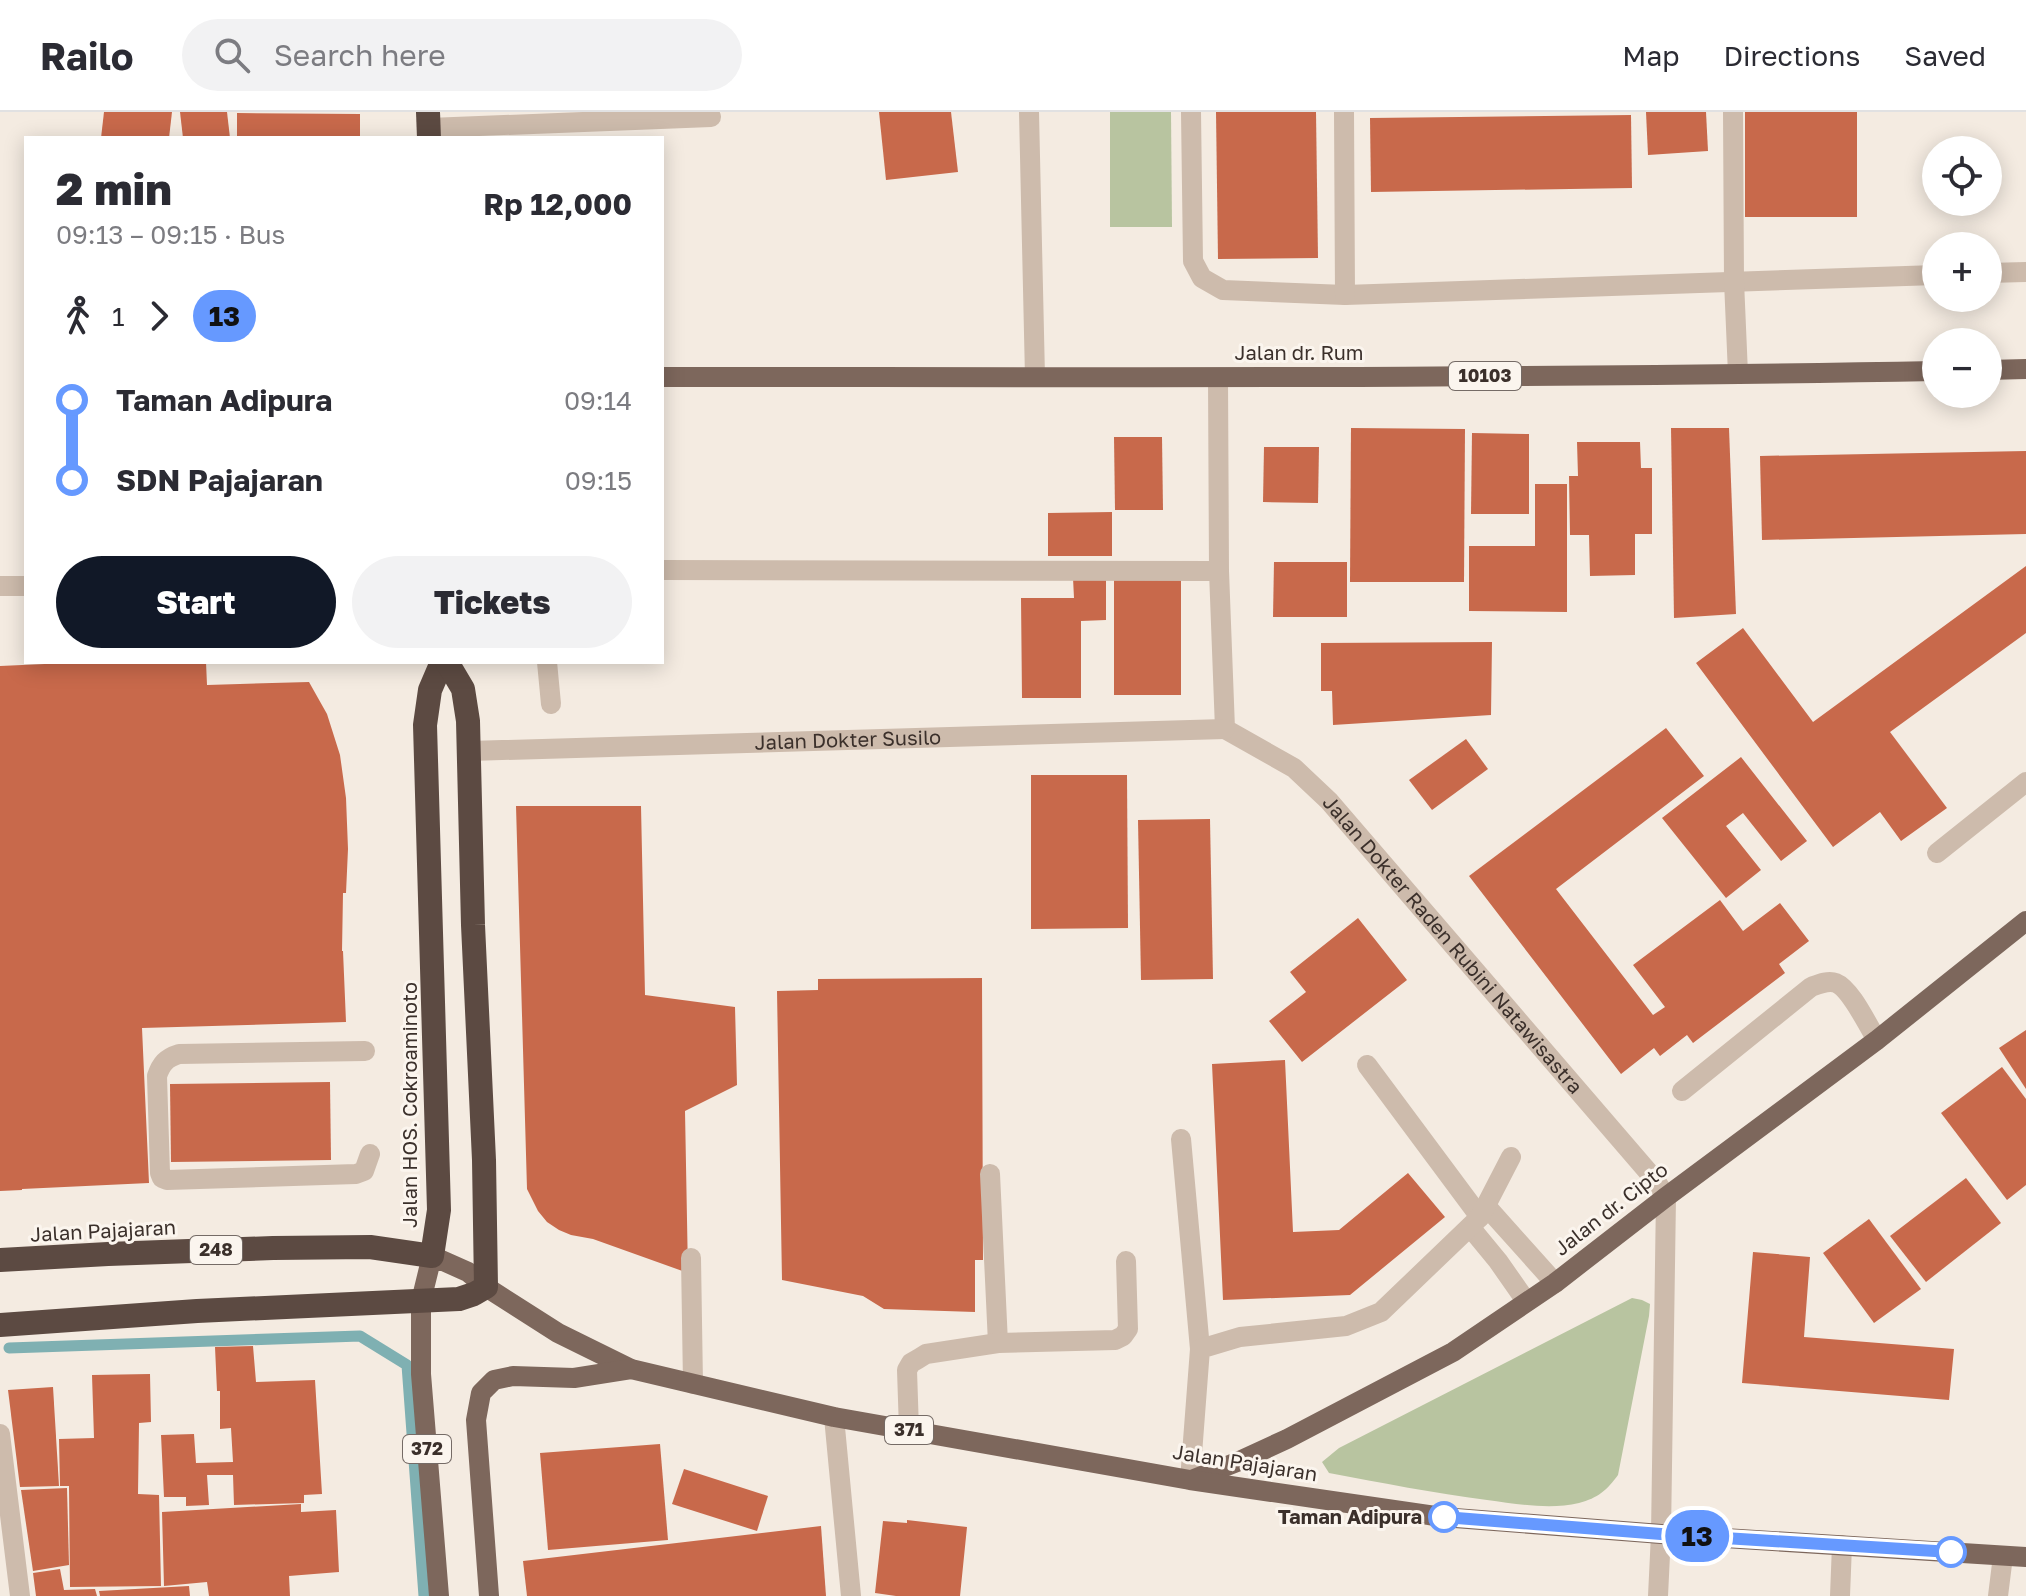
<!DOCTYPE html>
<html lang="en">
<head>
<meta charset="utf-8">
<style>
	:root { --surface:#fff; --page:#f2f2f3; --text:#2b2b33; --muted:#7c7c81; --line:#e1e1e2; --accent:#111827 }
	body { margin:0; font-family:"Golos Text",sans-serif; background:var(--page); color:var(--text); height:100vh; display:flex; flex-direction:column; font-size:30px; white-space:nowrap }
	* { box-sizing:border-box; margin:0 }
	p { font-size:26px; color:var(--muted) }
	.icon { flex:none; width:44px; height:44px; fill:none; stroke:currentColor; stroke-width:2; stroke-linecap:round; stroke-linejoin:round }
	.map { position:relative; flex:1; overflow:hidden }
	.panel { position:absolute; left:24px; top:24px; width:640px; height:528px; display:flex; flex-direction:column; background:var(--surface); border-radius:0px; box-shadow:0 4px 20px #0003 }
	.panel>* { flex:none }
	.badge { padding:0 16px; border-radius:26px; font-size:28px; line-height:52px }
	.buttons { position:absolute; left:1922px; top:24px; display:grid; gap:16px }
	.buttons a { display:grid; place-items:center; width:80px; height:80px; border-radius:50%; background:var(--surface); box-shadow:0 4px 20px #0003; font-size:40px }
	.map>.badge { position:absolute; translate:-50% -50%; box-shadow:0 0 0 4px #fff }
	.legs { display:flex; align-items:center; gap:12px; height:88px; padding:0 32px; font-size:26px }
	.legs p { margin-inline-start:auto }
	.summary { display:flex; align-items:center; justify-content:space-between; height:136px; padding:0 32px }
	h1 { font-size:44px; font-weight:800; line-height:60px }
	.cta { display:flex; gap:16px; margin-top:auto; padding:16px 32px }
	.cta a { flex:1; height:92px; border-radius:48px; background:var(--accent); color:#fff; font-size:32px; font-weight:800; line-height:92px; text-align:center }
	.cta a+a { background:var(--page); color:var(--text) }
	ul { padding:0 32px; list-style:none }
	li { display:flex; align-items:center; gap:28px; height:80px; font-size:30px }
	li i { display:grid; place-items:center; width:12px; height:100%; margin:0 10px; background:currentColor }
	li i::after { content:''; width:20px; height:20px; margin:-10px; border:6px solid; border-radius:50%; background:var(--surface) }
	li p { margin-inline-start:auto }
	li:first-child i { background:linear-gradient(#0000 50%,currentColor 0) }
	li:last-child i { background:linear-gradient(currentColor 50%,#0000 0) }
	header { display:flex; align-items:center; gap:48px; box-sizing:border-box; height:112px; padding:0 40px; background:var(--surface); border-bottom:2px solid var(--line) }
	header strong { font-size:38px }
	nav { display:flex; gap:44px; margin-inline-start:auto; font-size:28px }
	.search { width:560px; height:72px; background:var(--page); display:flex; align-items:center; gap:20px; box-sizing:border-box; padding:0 28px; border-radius:44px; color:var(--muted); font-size:30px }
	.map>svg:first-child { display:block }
	.green { fill:#b8c4a0 }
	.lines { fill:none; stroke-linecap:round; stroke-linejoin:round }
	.stream { stroke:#7fb0b2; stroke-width:11 }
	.building { fill:#c8694b }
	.minor { stroke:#cdbbac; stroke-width:20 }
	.major { stroke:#7d675c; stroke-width:20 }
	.highway { stroke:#5c4a42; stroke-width:24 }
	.line-1-casing { stroke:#fff; stroke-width:18 }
	.line-1 { stroke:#69f; stroke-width:12 }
	.stop-1-dot { fill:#fff; stroke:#69f; stroke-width:4 }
	.labels { text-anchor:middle; stroke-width:6; stroke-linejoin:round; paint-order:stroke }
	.shield { fill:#fbf5ee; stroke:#756b66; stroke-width:2 }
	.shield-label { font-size:18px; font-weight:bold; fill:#3b302b }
	.street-label { font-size:20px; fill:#3b302b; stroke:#fbf5ee }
	.stop-label { font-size:20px; font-weight:bold; fill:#3b302b; stroke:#fbf5ee; text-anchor:end }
</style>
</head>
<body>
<header>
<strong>Railo</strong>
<div class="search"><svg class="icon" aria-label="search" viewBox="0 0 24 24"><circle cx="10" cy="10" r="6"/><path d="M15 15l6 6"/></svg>Search here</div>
<nav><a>Map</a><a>Directions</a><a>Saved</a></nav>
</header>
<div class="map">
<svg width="2026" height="1484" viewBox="0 0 2026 1484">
	<rect width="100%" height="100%" fill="#f4ebe1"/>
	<g class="green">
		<polygon points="1110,0 1171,0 1172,115 1110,115"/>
		<path d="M1632,1186l10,2 8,4 -1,12 -31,159c-11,15 -20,23 -39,28 -29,7 -62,1 -92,-3 -53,-7 -105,-17 -158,-27l-7,-11 17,-14z"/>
	</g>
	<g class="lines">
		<polyline class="stream" points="9,1236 360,1224 407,1253 424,1484"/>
	</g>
	<g class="building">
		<polygon points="104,0 172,0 169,26 101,26"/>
		<polygon points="180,0 227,0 230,26 183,26"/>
		<polygon points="879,0 951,0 958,60 886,68"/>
		<polygon points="1216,0 1316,0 1318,146 1218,147"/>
		<polygon points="1646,0 1706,0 1708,39 1648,43"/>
		<rect x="1745" y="0" width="112" height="105"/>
		<polygon points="237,1 360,2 360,26 237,26"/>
		<polygon points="1631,3 1632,76 1371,80 1370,6"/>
		<polygon points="1351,316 1465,317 1464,470 1350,470"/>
		<polygon points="1671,316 1729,316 1736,502 1674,506"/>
		<polygon points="1472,321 1529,322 1529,402 1471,402"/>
		<polygon points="1114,325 1162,325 1163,398 1115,398"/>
		<polygon points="1577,330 1640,330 1641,356 1652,356 1652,422 1635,422 1635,463 1590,464 1589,423 1570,423 1569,364 1578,364"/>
		<polygon points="1264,335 1319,335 1318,391 1263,390"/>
		<polygon points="2026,339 2026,422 1762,428 1760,344"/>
		<polygon points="1535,372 1567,372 1567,500 1469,499 1469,434 1535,434"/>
		<polygon points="1112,400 1112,444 1048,444 1048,401"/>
		<polygon points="1274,450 1347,450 1347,505 1273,505"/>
		<polygon points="2026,454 2026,521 1890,620 1947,696 1901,729 1880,700 1833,735 1696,551 1743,516 1813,610"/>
		<polygon points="1106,465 1106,508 1081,509 1081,586 1022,586 1021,486 1074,486 1073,466"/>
		<rect x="1114" y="466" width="67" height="117"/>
		<polygon points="1492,530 1491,603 1333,613 1332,579 1321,579 1321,531"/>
		<polygon points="89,550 206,550 207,573 309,570 327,602 340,643 346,686 348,737 346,781 343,781 342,839 343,839 346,910 142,916 149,1071 22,1077 22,1078 0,1079 0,554"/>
		<polygon points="1666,616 1704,664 1556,777 1653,903 1665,895 1633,853 1720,788 1743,819 1780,791 1809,829 1779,852 1785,861 1693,931 1687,923 1660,944 1654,936 1621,962 1469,764"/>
		<polygon points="1466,627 1488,657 1432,698 1409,668"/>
		<polygon points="1741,645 1807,729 1781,749 1743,701 1726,714 1761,758 1726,786 1662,706"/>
		<polygon points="1031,663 1127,663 1128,816 1031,817"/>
		<polygon points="516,694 641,694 645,883 735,895 737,973 685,999 688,1161 593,1127 571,1123 559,1118 547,1110 538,1099 527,1077"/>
		<polygon points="1210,707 1213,867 1141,868 1138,708"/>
		<polygon points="1358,806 1407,868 1302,950 1269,909 1306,880 1290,860"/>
		<polygon points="982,866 983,1148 975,1148 975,1200 884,1197 863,1184 782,1168 777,879 818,878 818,867"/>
		<polygon points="2026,918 2026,977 1999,936"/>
		<polygon points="1285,948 1293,1120 1339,1118 1408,1061 1445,1105 1350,1183 1223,1188 1212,952"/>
		<polygon points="2002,955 2026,987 2026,1073 2007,1088 1941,1001"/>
		<polygon points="330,970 331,1048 171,1050 170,972"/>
		<polygon points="1966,1066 2001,1111 1926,1170 1890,1124"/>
		<polygon points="1869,1107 1921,1177 1874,1211 1823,1141"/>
		<polygon points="1753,1140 1810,1145 1804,1225 1954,1237 1949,1288 1742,1271"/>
		<polygon points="253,1234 256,1270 315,1268 322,1382 304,1383 304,1391 234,1393 233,1363 207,1363 209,1393 186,1394 186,1385 164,1385 161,1323 194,1322 196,1351 233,1350 231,1316 220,1317 220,1279 217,1279 215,1235"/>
		<polygon points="150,1262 151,1310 139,1311 138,1382 159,1383 161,1474 70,1475 69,1374 60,1374 59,1327 94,1326 92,1263"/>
		<polygon points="53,1275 59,1374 20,1375 8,1278"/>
		<polygon points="660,1332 668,1428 548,1438 540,1341"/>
		<polygon points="684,1357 768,1384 757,1419 672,1392"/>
		<polygon points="67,1376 69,1453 33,1459 21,1378"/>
		<polygon points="301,1392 301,1400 336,1398 339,1460 289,1464 290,1484 209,1484 207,1470 164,1474 162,1400"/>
		<polygon points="907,1408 967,1415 960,1484 896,1484 875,1481 883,1409 907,1411"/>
		<polygon points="821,1414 826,1484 527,1484 523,1449"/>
		<polygon points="60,1457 64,1478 95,1477 97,1484 36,1484 33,1461"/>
		<polygon points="189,1474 190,1484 100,1484 99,1479"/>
	</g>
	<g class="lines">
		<g class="minor">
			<polyline points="1029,0 1035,265"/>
			<polyline points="1191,0 1193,149 1202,166 1223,178 1345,183 1936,163"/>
			<polyline points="1344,0 1345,183"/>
			<polyline points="1733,0 1734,169 1738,262"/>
			<polyline points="429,16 711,5"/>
			<polyline points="1988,161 2026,160"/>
			<path id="s1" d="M1218,266l1,193 6,158 69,39 35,33 327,380 10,16 -5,337 -3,62"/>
			<polyline points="662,458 1219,459"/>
			<polyline points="0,474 26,474"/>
			<polyline points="547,550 551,592"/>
			<path id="s2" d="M470,639l755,-22"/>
			<polyline points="1937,741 2026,670"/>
			<path d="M365,939l-186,3c-13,4 -18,10 -22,22l3,97 2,5 5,2 189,-6 8,-3 6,-17"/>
			<polyline points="1367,953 1480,1105"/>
			<path d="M1682,979l129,-104c8,-3 17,-7 25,-4 15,6 32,43 41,57"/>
			<polyline points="1181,1027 1200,1237"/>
			<polyline points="990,1062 998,1231"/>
			<polyline points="1486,1094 1555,1171"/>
			<polyline points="1470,1115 1498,1149 1526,1189"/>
			<polyline points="691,1146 693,1272"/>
			<polyline points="834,1305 851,1484"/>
			<polyline points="909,1318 907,1258 911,1251 918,1247 926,1242 939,1240 998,1231 1115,1228 1123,1224 1128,1217 1126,1149"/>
			<polyline points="0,1322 20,1484"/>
			<polyline points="1190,1368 1200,1237 1240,1225 1346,1214 1381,1200 1480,1105 1511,1045"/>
			<polyline points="1840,1484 1842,1433"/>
			<polyline points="1998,1484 2003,1444"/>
		</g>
		<g class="major">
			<polyline points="1988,258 2026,257"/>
			<path d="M662,265c425,0 849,2 1274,-6"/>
			<polyline points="1194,1367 1237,1350 1287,1327 1453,1240 1555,1171 1666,1085 1877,928 2026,809"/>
			<polyline points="439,1484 421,1262 421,1189 432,1144 468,1160 486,1175 558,1221 631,1257 834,1305 1190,1368 1442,1405 1661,1422 2026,1445"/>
			<polyline points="489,1484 476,1308 481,1281 494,1268 513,1264 574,1266 631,1257"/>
		</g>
		<g class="highway">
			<polyline points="428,0 429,26"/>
			<polyline points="0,1148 108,1142 273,1136 370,1135 432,1144 439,1098 425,613 430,578 442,550"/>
			<polyline points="0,1213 197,1199 459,1187 474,1182 486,1175 484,1048 473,813 468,609 463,577 447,550"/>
		</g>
	</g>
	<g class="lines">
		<defs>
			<polyline id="line-1" points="1444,1405 1661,1422 1951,1440"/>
		</defs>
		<use href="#line-1" class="line-1-casing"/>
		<use href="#line-1" class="line-1"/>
	</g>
	<g class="stop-1-dot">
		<circle cx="1444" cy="1405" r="14"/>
		<circle cx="1951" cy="1440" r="14"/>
	</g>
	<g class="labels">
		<g class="shield">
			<rect x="1449" y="250" width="72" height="28" rx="6"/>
			<rect x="190" y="1124" width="52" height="28" rx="6"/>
			<rect x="885" y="1304" width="48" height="28" rx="6"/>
			<rect x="403" y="1323" width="48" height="28" rx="6"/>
		</g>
		<g class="shield-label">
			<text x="1485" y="270">10103</text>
			<text x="216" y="1144">248</text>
			<text x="909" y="1324">371</text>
			<text x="427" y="1343">372</text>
		</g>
		<g class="street-label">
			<text x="1299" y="248">Jalan dr. Rum</text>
			<text dy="7" stroke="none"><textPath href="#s2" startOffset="378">Jalan Dokter Susilo</textPath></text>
			<text dy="7" stroke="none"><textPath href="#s1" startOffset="668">Jalan Dokter Raden Rubini Natawisastra</textPath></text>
			<text transform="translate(410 993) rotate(-90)" y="7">Jalan HOS. Cokroaminoto</text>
			<text transform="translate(1611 1097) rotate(-38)" y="7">Jalan dr. Cipto</text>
			<text transform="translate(103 1119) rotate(-3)" y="7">Jalan Pajajaran</text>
			<text transform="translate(1245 1351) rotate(9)" y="7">Jalan Pajajaran</text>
		</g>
		<g class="stop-label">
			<text x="1422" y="1412">Taman Adipura</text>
		</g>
	</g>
</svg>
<div class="buttons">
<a><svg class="icon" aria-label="locate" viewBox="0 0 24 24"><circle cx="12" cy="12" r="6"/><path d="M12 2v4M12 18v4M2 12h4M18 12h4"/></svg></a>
<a>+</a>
<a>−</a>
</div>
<b class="badge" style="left:1697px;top:1424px;background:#69f;color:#111">13</b>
<section class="panel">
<div class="summary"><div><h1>2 min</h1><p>09:13 – 09:15 · Bus</p></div><b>Rp 12,000</b></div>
<div class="legs"><svg class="icon" aria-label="walk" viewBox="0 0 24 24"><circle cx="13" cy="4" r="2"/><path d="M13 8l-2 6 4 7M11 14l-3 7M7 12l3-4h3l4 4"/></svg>1<svg class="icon" aria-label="forward" viewBox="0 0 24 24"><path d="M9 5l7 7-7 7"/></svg><b class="badge" style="background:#69f;color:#111">13</b></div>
<ul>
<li><i style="color:#69f"></i><b>Taman Adipura</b><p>09:14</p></li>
<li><i style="color:#69f"></i><b>SDN Pajajaran</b><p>09:15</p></li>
</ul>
<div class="cta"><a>Start</a><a>Tickets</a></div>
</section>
</div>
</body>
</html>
